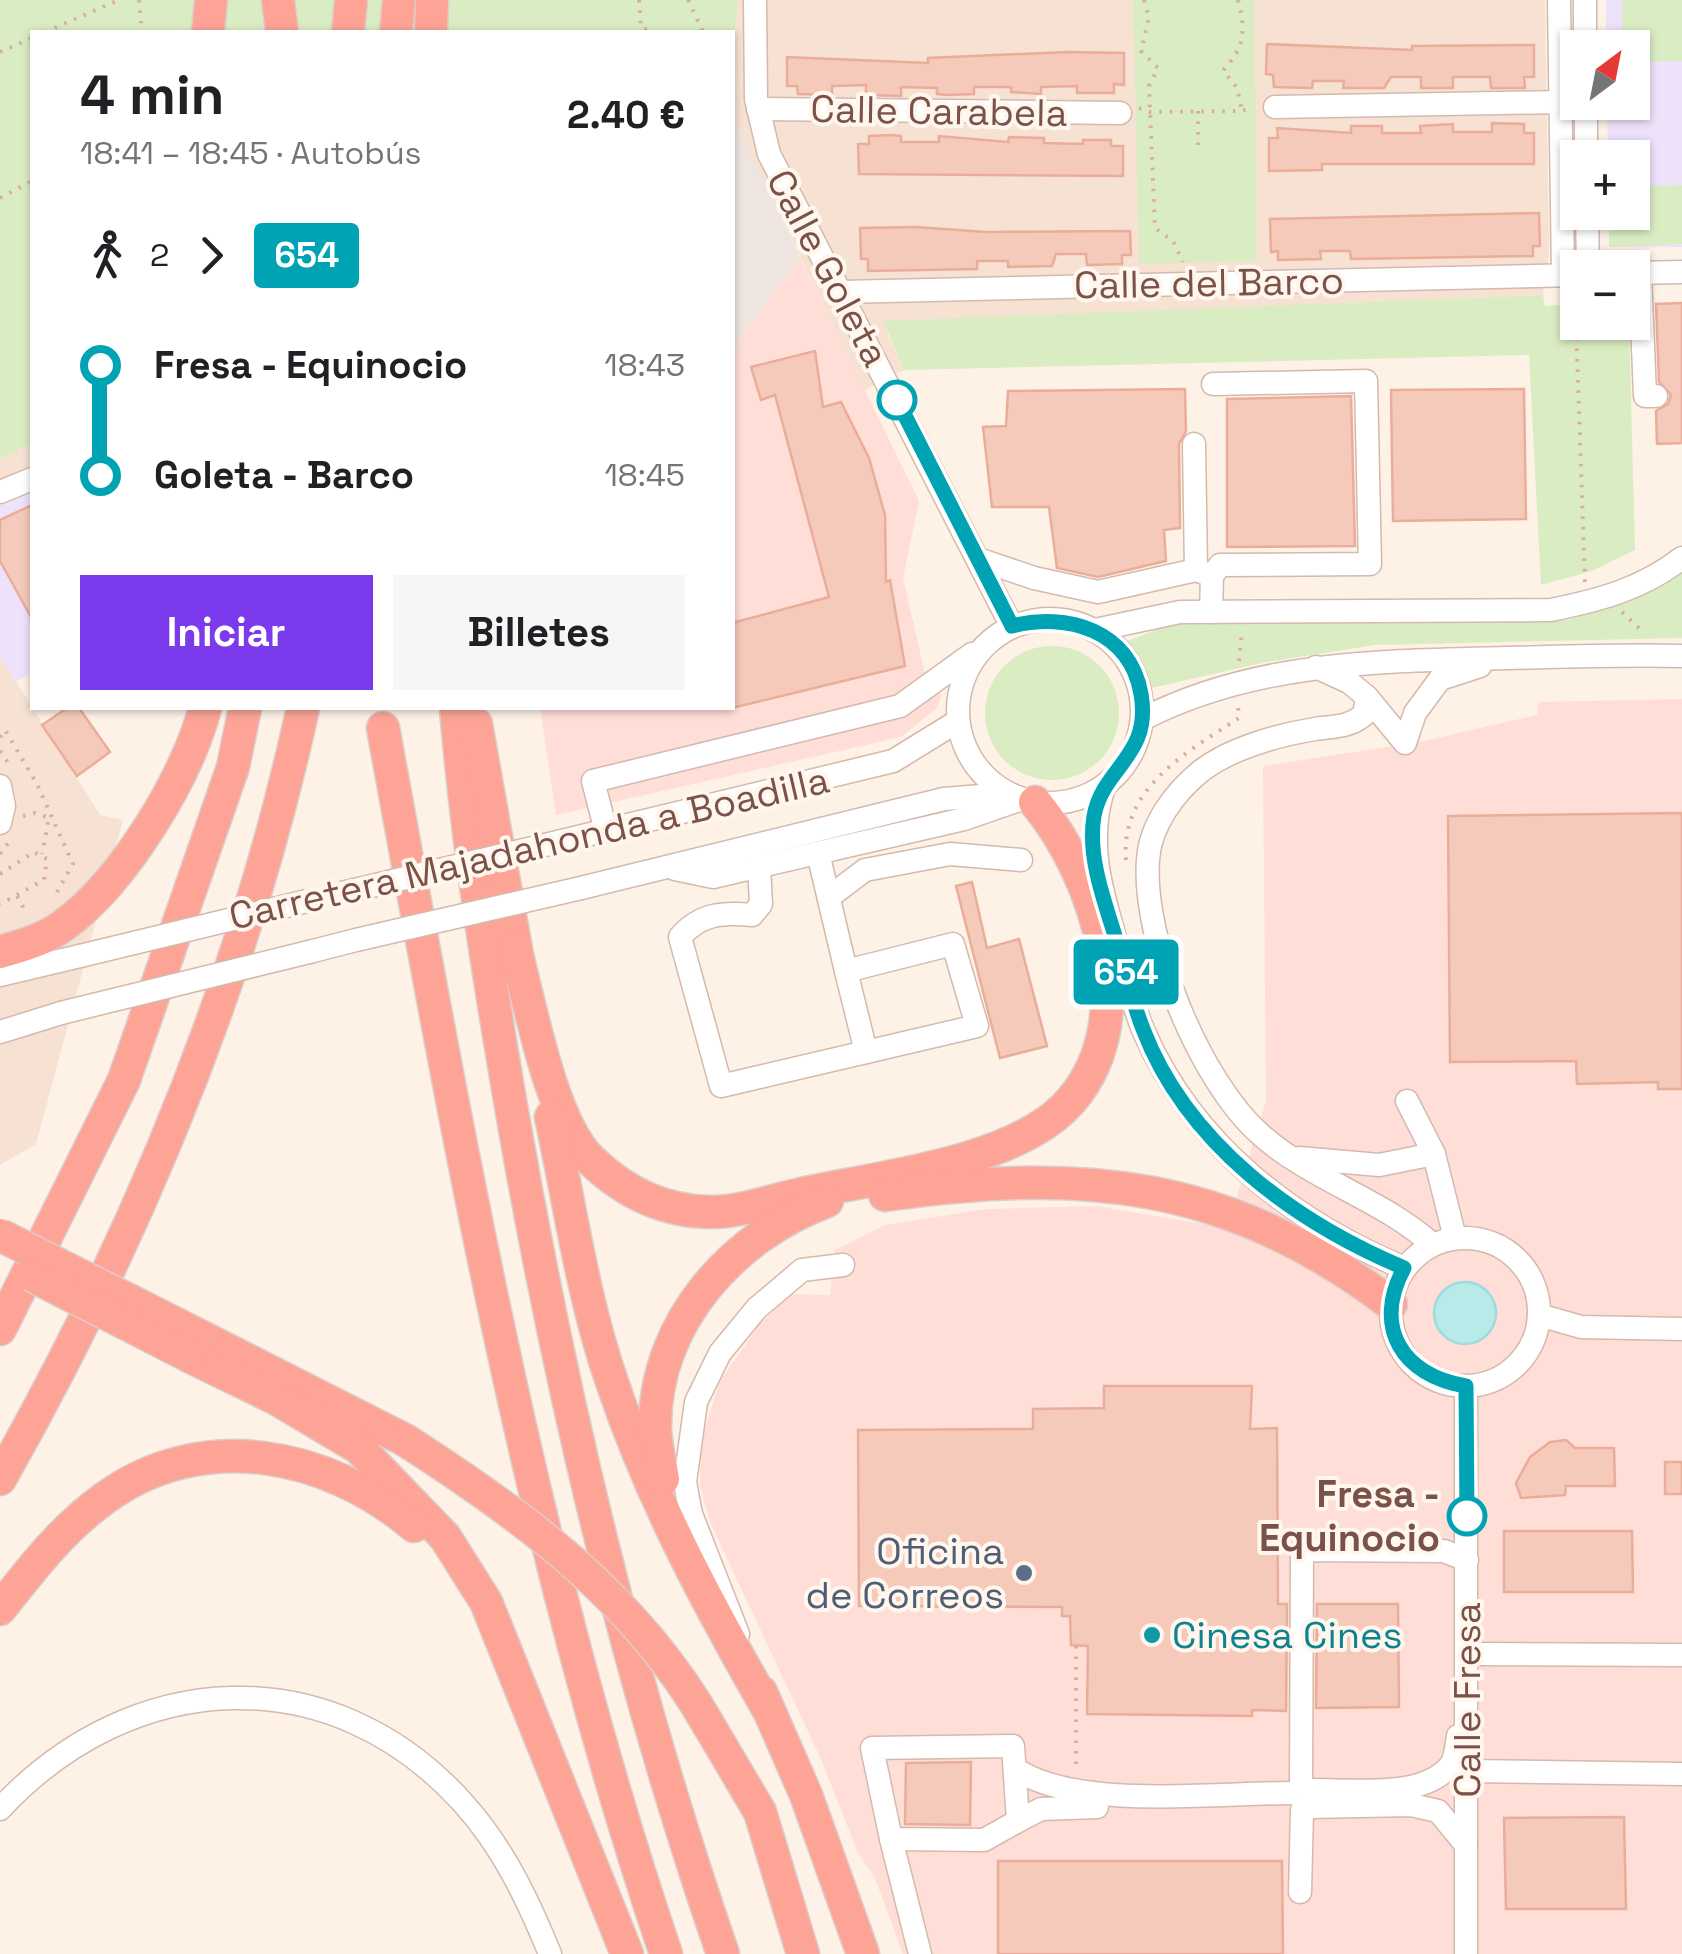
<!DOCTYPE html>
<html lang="es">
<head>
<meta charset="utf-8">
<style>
	:root { --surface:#fff; --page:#f6f6f6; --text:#202124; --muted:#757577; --accent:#7c3aed }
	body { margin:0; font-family:"Space Grotesk",sans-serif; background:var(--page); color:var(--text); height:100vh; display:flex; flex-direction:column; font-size:38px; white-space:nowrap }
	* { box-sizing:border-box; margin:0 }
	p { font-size:32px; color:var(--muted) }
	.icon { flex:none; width:55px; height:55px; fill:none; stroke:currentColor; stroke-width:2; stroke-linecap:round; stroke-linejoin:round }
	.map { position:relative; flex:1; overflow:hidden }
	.details { position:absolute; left:30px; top:30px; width:705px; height:680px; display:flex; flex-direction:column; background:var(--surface); border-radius:0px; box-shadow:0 2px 8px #0004 }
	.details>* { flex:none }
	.badge { padding:0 20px; border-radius:8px; font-size:35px; line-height:65px }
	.needle { width:65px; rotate:32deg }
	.tools { position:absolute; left:1560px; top:30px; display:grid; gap:20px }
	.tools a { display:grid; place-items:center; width:90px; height:90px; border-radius:0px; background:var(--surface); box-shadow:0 2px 8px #0004; font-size:50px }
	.map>.badge { position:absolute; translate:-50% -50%; box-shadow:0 0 0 5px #fff }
	.legs { display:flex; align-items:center; gap:15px; height:110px; padding:0 50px; font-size:32px }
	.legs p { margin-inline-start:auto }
	.overview { display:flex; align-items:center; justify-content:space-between; height:170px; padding:0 50px }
	h1 { font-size:55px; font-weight:700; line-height:75px }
	.button { display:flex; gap:20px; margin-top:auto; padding:20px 50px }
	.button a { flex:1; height:115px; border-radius:0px; background:var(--accent); color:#fff; font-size:40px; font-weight:700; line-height:115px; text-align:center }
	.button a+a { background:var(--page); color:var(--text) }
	ul { padding:0 50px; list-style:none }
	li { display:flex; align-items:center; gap:35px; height:110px; font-size:38px }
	li i { display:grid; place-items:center; width:15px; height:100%; margin:0 12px; background:currentColor }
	li i::after { content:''; width:25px; height:25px; margin:-12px; border:8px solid; border-radius:50%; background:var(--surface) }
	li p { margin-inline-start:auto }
	li:first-child i { background:linear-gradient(#0000 50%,currentColor 0) }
	li:last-child i { background:linear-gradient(currentColor 50%,#0000 0) }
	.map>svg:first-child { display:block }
	.residential { fill:#f6e1d3 }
	.commercial { fill:#ffded8 }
	.industrial { fill:#eee4e0 }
	.education { fill:#eee2fb }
	.green { fill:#daedc2 }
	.water { fill:#b8eaea; stroke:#9ddcdc; stroke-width:2.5 }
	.building { fill:#f6cabb; stroke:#eaad99; stroke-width:2.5 }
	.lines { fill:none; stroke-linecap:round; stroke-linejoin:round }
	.minor-casing { stroke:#d4b9ad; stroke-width:25 }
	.highway-casing { stroke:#dacfcc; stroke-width:35 }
	.path { stroke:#dbac9d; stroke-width:4; stroke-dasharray:2.5 8; stroke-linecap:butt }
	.minor { stroke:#fff; stroke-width:22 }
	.highway { stroke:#fda497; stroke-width:32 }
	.minor-bridge-casing { stroke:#d4b9ad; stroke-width:25; stroke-linecap:butt }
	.highway-bridge-casing { stroke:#dacfcc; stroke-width:35; stroke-linecap:butt }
	.minor-bridge { stroke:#fff; stroke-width:22 }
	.highway-bridge { stroke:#fda497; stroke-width:32 }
	.line-1-casing { stroke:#fff; stroke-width:22 }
	.line-1 { stroke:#00a3b4; stroke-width:15 }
	.stop-1-dot { fill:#fff; stroke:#00a3b4; stroke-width:5 }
	.service-dot { fill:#5c6f8a; stroke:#fff6ed; stroke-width:4 }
	.culture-dot { fill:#0f9aa8; stroke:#fff6ed; stroke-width:4 }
	.labels { text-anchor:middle; stroke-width:8; stroke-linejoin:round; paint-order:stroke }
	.street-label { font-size:38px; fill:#7a5248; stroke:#fff6ed }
	.stop-label { font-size:38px; font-weight:bold; fill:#7a5248; stroke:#fff6ed; text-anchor:end }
	.service-label { font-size:38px; fill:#4e5e75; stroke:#fff6ed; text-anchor:end }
	.culture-label { font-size:38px; fill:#0d838f; stroke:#fff6ed; text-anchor:start }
</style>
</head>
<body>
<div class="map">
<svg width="1682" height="1954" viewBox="0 0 1682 1954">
	<rect width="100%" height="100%" fill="#fef1e5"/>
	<g class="residential">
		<polygon points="738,0 1545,0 1549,255 1543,295 1293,305 887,333 904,370 864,390 739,129 733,134 732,47"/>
		<polygon points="32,444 32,489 0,503 0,458"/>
		<polygon points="0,656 100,815 123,820 36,1144 0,1165"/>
	</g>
	<g class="commercial">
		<polygon points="800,258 919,501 903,578 928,687 942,694 937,708 901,737 556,815 540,708 732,708 733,347"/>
		<polygon points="1682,699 1682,1954 903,1954 875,1878 858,1853 821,1759 710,1522 700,1485 701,1441 720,1381 761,1323 791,1294 830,1295 835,1250 885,1225 987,1209 1096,1206 1227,1228 1266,1101 1263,766 1420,742 1537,715 1539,702"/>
	</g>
	<polygon class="industrial" points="739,128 800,258 733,347 732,134"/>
	<g class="education">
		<polygon points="1606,0 1682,0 1682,247 1609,247 1609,213 1632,212 1632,158 1608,157 1607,103 1632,102 1632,48 1606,47"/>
		<polygon points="32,489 32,673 15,682 0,656 0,503"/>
	</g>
	<g class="green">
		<polygon points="0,0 738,0 733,47 732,32 32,32 32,444 0,458"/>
		<polygon points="1133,0 1254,0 1257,261 1139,264"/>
		<polygon points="1622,0 1682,0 1682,61 1633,62 1632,48 1623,47"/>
		<polygon points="1682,185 1682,244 1609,247 1609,213 1632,212 1633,186"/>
		<polygon points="1562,294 1577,294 1578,322 1629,323 1635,550 1592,571 1541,585 1529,355 904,370 883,321 1543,295 1545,306 1562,305"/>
		<polygon points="1682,570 1682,638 1375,645 1266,662 1147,689 1125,642 1171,624 1568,620 1632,597"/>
		<circle cx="1052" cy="713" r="67"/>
	</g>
	<circle class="water" cx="1465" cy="1313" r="31"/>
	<g class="building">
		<polygon points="1267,44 1412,50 1412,46 1534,45 1534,77 1524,77 1525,88 1491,88 1490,77 1453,77 1453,88 1421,88 1421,77 1391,77 1384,88 1343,88 1344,81 1313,81 1312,88 1274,87 1273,75 1266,74"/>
		<polygon points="1067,52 1124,53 1124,85 1114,84 1114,93 1077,93 1077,86 1041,87 1041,94 1011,92 1011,87 974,87 974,94 948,95 937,94 937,88 901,87 901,96 866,95 866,85 832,86 832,95 798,94 797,86 787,86 787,57 928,63 928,58"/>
		<polygon points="1492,123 1524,124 1524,133 1534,133 1534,164 1322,164 1322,170 1269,171 1269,138 1278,138 1277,128 1351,133 1351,126 1382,126 1382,133 1421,133 1420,126 1453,124 1453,132 1492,132"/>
		<polygon points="892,135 901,136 901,142 939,142 939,136 1008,142 1009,137 1044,138 1044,143 1083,144 1083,140 1111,140 1111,146 1123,146 1123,176 859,174 858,144 869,144 869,136"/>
		<polygon points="1539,213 1540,246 1533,246 1533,256 1351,259 1350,251 1320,251 1321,259 1278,260 1278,251 1271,252 1270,219"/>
		<polygon points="916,227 986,232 1130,231 1131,255 1122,255 1122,264 1087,265 1086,254 1056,254 1052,266 1008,267 1008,261 977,261 977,269 868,271 868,259 861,259 860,228"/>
		<polygon points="1682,303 1682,443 1657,444 1656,411 1668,404 1671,395 1659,382 1656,304"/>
		<polygon points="815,351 823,407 841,402 869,458 885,515 886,582 890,580 905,666 732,708 732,623 829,597 775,395 761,400 751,367"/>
		<polygon points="1185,389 1186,431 1179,444 1180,528 1164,530 1166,561 1098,577 1057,568 1049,507 992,507 983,427 1006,426 1008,391"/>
		<polygon points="1524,389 1526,519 1393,521 1391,390"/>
		<polygon points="1351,396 1355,546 1227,547 1227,399"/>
		<polygon points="32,505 32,619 0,561 0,520"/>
		<polygon points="67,708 79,708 110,752 77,776 42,725"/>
		<polygon points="1682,813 1682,1089 1658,1089 1658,1082 1577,1084 1576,1061 1450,1062 1448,816"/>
		<polygon points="972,882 987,948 1019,939 1047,1046 1000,1058 956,886"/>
		<polygon points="1104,1386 1252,1386 1250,1429 1277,1428 1278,1604 1287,1604 1286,1711 1252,1710 1252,1716 1087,1714 1088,1646 1071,1645 1070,1616 1062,1616 1062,1607 859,1606 858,1430 1033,1429 1033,1409 1104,1408"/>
		<polygon points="1566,1440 1575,1448 1614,1448 1615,1486 1566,1486 1565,1495 1521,1498 1516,1483 1530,1457 1550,1442"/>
		<rect x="1665" y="1462" width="17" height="32"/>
		<polygon points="1504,1531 1632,1531 1633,1592 1504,1592"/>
		<polygon points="1317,1604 1398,1604 1399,1707 1316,1708"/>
		<polygon points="971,1762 970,1825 905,1824 906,1763"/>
		<polygon points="1624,1817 1626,1909 1506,1909 1504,1818"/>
		<polygon points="998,1861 1282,1861 1283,1954 998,1954"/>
	</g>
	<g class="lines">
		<defs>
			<g id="minor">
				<polyline points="755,0 756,99 769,154 1012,627"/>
				<polyline points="1559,0 1563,275"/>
				<polyline points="1585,0 1585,48"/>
				<polyline points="1586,102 1586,158"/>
				<polyline points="1275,107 1560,102"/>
				<polyline points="758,109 1120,113"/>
				<polyline points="1587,212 1588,268"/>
				<polyline points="1632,273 1682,272"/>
				<polyline points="1640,273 1645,396 1656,396"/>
				<polyline points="841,292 1578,275"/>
				<polyline points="1194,444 1196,570 1212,576 1211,612"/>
				<polyline points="0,492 32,479"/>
				<polyline points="978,559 1034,578 1098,592 1196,570"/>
				<polyline points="1212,576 1220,565 1370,564 1366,381 1213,384"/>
				<circle cx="1050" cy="711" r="92"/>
				<path d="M1095,630l85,-18 371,-2c49,-10 91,-21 131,-52"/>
				<path d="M1316,667l33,15 18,15 -3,18c-17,13 -29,11 -49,14 -37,6 -84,19 -114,42 -26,21 -51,54 -53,89 -6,80 52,222 113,275 52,46 121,64 172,110"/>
				<polyline points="1367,697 1405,743 1415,713 1440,679 1480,666"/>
				<path d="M1143,719c113,-58 239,-58 364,-61 58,-1 117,-4 175,-2"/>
				<polyline points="0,786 4,806 0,823"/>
				<path d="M1104,787c-18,55 -3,103 13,157 9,28 15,61 27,88 50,114 149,189 260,236"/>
				<polyline points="606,831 593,781 900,706 972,654"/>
				<polyline points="566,840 893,761 958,721"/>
				<path d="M759,866l2,38 -9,11c-30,-3 -52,-1 -72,22l41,149 256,-60 -24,-82 -107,27 -28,-118"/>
				<polyline points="675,869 713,877 964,819 1022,799"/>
				<polyline points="581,888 944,799 1006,794"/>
				<polyline points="829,897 865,870 950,854 1021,860"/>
				<polyline points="313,951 356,940"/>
				<polyline points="846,971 866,1052"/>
				<polyline points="0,975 80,956"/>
				<polyline points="0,1032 61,1013"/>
				<polyline points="1407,1101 1434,1154 1455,1238"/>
				<polyline points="1299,1158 1379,1165 1434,1154"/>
				<circle cx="1465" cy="1312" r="74"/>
				<polyline points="1539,1315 1581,1327 1682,1329"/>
				<polyline points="738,1634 691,1514 685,1482 696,1402 720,1353 757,1308 802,1270 843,1265"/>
				<polyline points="1467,1654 1682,1655"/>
				<polygon points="1013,1746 1018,1821 984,1840 891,1839 872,1748"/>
				<path d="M1017,1770c63,40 199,23 276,23"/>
				<polyline points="1467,1771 1682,1774"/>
				<polyline points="1301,1788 1302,1550 1444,1551 1467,1560"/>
				<path d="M1308,1790c40,-1 112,10 141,-23 7,-7 7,-21 9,-31"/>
				<polyline points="1310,1807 1411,1805 1438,1811 1466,1845"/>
				<path d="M0,1809c131,-141 331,-153 463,-6 40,44 65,97 87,151"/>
				<polyline points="1018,1821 1041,1809 1097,1807"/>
				<polyline points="891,1839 920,1954"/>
				<polyline points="1300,1892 1302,1810"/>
				<polyline points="1466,1954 1466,1386"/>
			</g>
			<g id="highway">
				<polyline points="278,0 282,32"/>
				<polyline points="208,32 211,0"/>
				<polyline points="348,32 351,0"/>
				<polyline points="396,32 399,0"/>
				<polyline points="431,32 432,0"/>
				<path d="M456,708c11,135 33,270 56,404 49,284 116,568 211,842"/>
				<polyline points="476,724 519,966"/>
				<path d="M383,728c76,413 148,828 283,1226"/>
				<path d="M515,948c15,55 36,174 76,212 33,32 74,52 121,52 29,0 61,-12 89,-18 77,-17 207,-30 264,-87 80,-81 33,-229 -30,-305"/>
				<path d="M0,952c21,-6 46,-13 64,-27 59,-43 123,-147 141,-217"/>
				<path d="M551,1117c19,88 32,183 62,268 39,115 95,219 155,324"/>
				<path d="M885,1195c197,-28 342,-15 506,109"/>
				<polyline points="0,1329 124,1080 233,767 245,708"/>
				<polyline points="202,1337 405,1440"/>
				<polyline points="191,1357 277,1399 359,1448 445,1537 486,1602 627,1954"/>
				<path d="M0,1479c137,-242 244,-499 303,-771"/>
				<path d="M663,1479c-3,-17 -8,-36 -8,-53 0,-104 78,-190 172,-225"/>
				<path d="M0,1609c32,-41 63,-81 105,-111 97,-71 223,-45 309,28"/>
				<polyline points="761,1692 806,1795 863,1954"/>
				<polyline points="708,1724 760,1812 803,1954"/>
			</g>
		</defs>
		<use href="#minor" class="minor-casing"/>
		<use href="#highway" class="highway-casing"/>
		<g class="path">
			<polyline points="139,0 142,32"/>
			<polyline points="639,0 641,28 656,32"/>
			<polyline points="688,0 703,32"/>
			<polyline points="1144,0 1149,17 1141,51 1158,68 1149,86 1155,228 1173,241 1183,262"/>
			<path d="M1238,0c8,30 7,48 -15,70l14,18 5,23"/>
			<polyline points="45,32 119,0"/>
			<polyline points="0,52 32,38"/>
			<polyline points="1139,108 1150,112 1242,111 1252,107"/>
			<polyline points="1198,111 1198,145"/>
			<polyline points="0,198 32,181"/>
			<polyline points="1575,296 1585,582"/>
			<polyline points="1622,612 1644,633"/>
			<polyline points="1239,661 1242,631"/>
			<polyline points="0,737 5,730 37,784 73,864 53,899"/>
			<polyline points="0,751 12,768"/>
			<polyline points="23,816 35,813 49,818 42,854"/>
			<polyline points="0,854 9,842"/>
			<path d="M1126,860c-6,-72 61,-108 113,-142l-1,-13"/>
			<polyline points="0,874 34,852 47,859 44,880 0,904"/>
			<polyline points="17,896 27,914"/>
			<polyline points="1076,1646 1076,1768"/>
		</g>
		<use href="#minor" class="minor"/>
		<use href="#highway" class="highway"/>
		<defs>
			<g id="minor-bridge">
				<polyline points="342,893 566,840"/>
				<polyline points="356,940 581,888"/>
				<polyline points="80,956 307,901"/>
				<polyline points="61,1013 313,951"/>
			</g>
			<g id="highway-bridge">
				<polyline points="0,1235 202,1337"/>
				<polyline points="31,1275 191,1357"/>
				<path d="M405,1440c120,77 231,158 303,284"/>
			</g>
		</defs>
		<use href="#minor-bridge" class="minor-bridge-casing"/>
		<use href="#highway-bridge" class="highway-bridge-casing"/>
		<use href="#minor-bridge" class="minor-bridge"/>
		<use href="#highway-bridge" class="highway-bridge"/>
	</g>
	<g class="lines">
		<defs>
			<path id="line-1" d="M897,400l115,226c55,-14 118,4 129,68 11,62 -38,73 -47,122 -7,41 11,87 23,126 8,29 15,59 26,87 44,115 152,193 261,239 -32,60 -1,108 62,118l1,130"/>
		</defs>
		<use href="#line-1" class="line-1-casing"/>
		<use href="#line-1" class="line-1"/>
	</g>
	<g class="stop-1-dot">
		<circle cx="897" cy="400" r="18"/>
		<circle cx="1467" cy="1516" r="18"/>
	</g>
	<circle class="service-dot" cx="1024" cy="1573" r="10"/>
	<circle class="culture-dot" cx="1152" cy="1635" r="10"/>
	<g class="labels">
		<g class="street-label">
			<text transform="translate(939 111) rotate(1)" y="13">Calle Carabela</text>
			<text transform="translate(828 268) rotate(62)" y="13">Calle Goleta</text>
			<text transform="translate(1209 283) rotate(-1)" y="13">Calle del Barco</text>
			<text transform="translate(529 848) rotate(-13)" y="13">Carretera Majadahonda a Boadilla</text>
			<text transform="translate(1467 1700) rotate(-90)" y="13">Calle Fresa</text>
		</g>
		<g class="stop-label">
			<text x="1440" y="1507">Fresa -<tspan x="1440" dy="44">Equinocio</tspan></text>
		</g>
		<g class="service-label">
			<text x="1004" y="1564">Oficina<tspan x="1004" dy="44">de Correos</tspan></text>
		</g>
		<g class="culture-label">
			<text x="1172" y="1648">Cinesa Cines</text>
		</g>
	</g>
</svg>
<div class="tools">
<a><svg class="needle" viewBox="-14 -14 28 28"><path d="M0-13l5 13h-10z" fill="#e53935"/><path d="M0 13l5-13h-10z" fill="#757577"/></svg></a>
<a>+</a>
<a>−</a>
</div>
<b class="badge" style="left:1126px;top:972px;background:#00a3b4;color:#fff">654</b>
<section class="details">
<div class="overview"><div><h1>4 min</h1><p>18:41 – 18:45 · Autobús</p></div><b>2.40 €</b></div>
<div class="legs"><svg class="icon" aria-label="walk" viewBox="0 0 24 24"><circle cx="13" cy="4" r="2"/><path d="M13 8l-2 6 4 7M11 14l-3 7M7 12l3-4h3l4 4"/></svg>2<svg class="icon" aria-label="forward" viewBox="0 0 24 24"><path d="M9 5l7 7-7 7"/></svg><b class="badge" style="background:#00a3b4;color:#fff">654</b></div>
<ul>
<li><i style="color:#00a3b4"></i><b>Fresa - Equinocio</b><p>18:43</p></li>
<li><i style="color:#00a3b4"></i><b>Goleta - Barco</b><p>18:45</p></li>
</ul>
<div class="button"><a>Iniciar</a><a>Billetes</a></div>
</section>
</div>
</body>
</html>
